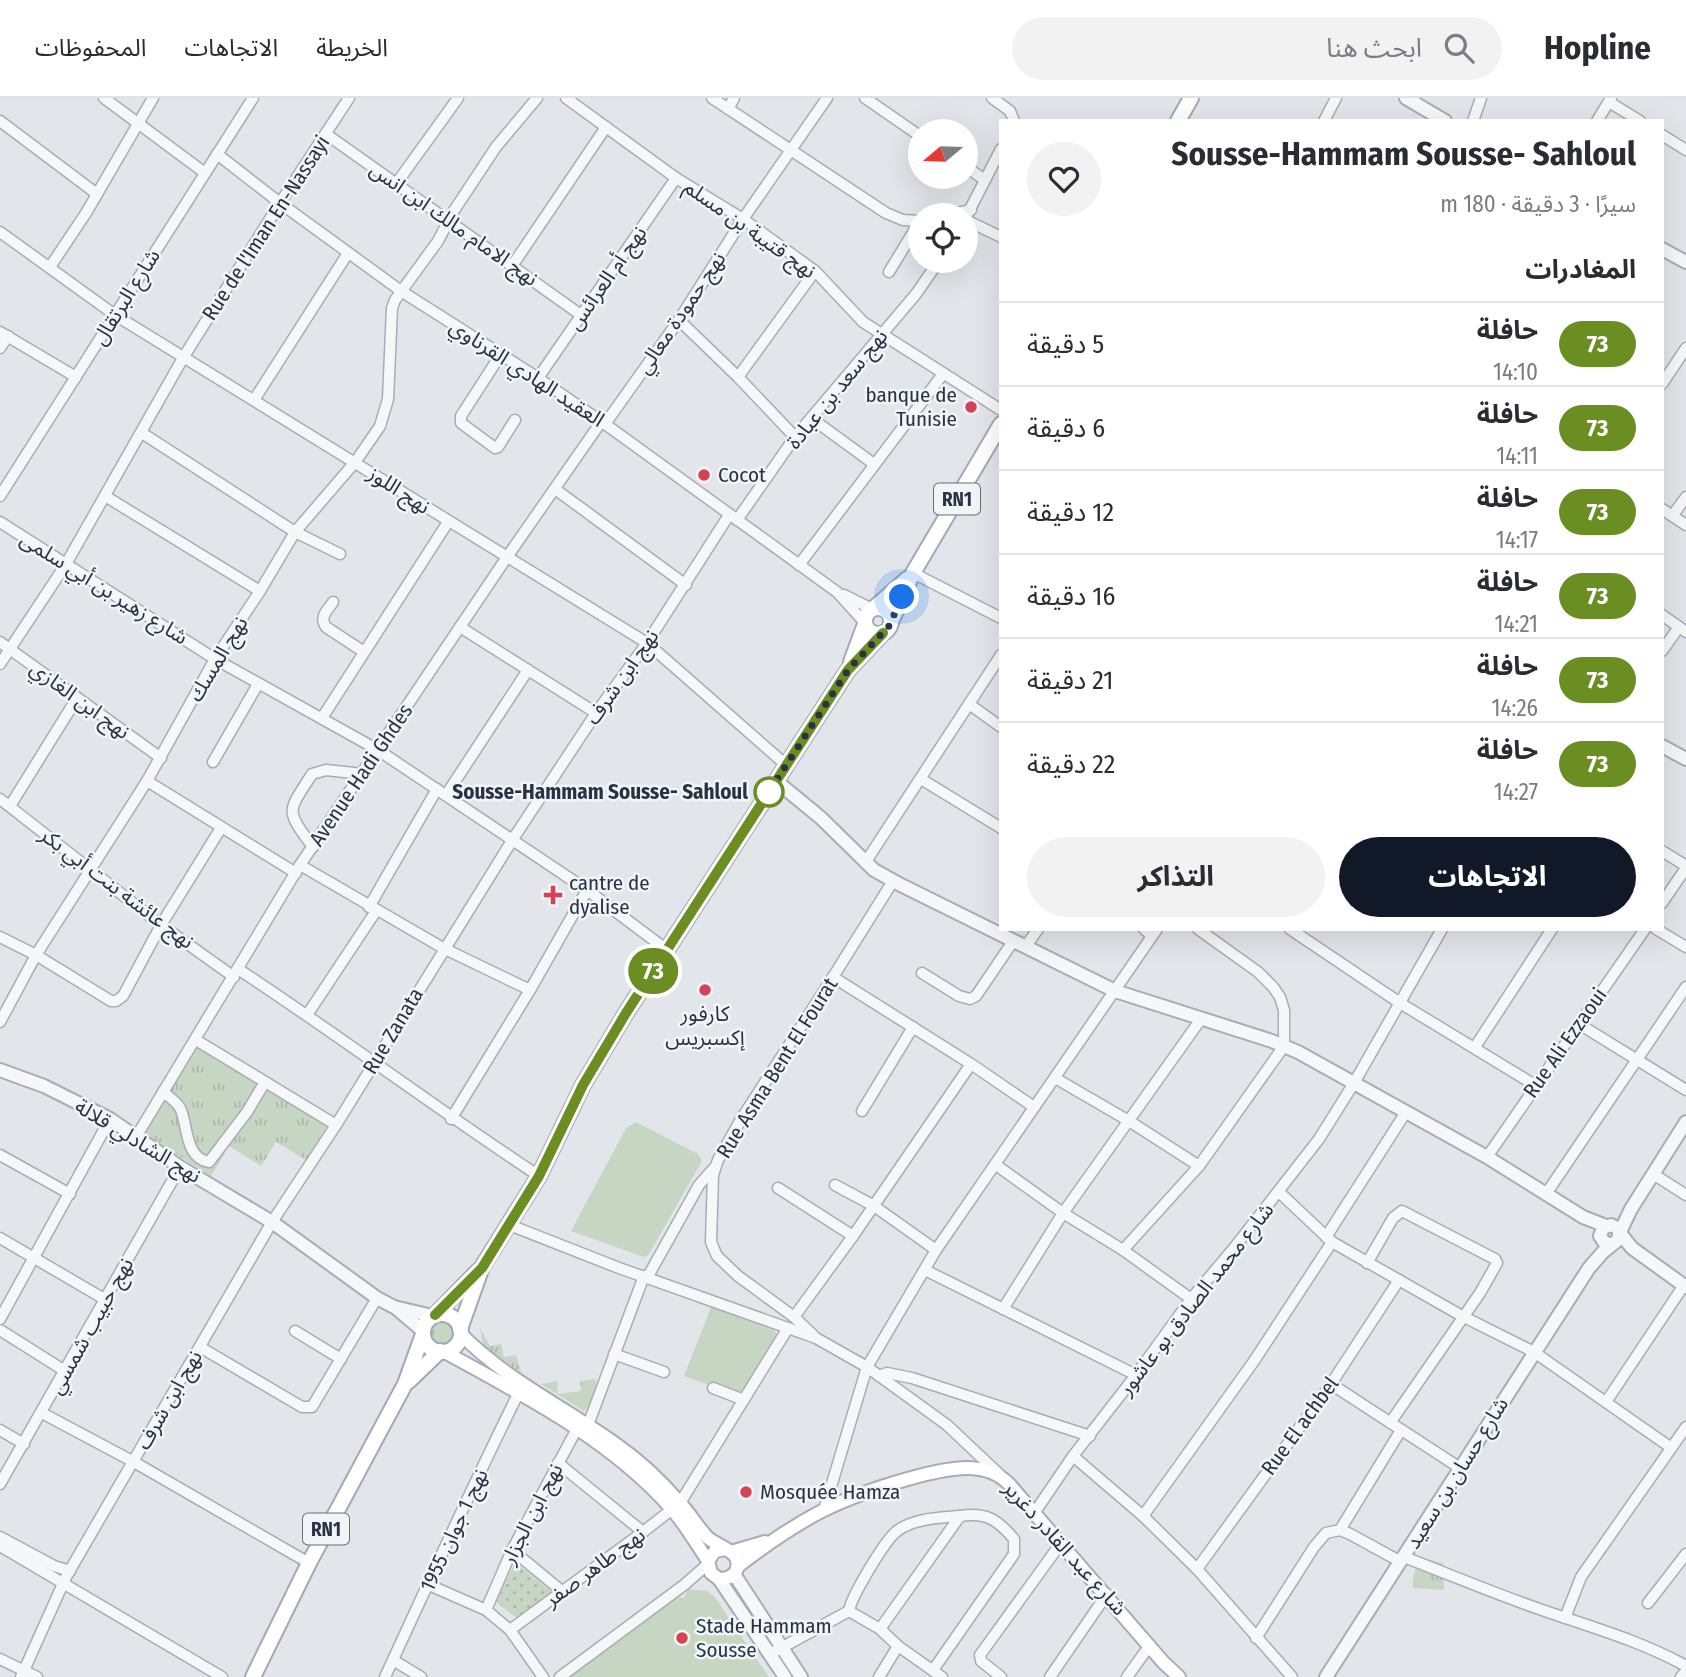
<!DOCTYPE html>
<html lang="ar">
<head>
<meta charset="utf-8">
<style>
	:root { --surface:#fff; --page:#f2f2f3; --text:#2b2b33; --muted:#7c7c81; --line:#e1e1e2; --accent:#111827 }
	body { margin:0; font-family:"Fira Sans Condensed","Noto Sans Arabic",sans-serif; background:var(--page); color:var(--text); direction:rtl; height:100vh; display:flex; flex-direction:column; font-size:26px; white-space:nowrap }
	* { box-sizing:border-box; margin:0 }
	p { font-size:23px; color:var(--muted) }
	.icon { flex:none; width:38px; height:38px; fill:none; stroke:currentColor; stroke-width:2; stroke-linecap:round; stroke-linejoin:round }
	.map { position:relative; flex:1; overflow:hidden; direction:ltr }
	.panel { position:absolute; left:999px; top:21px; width:665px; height:812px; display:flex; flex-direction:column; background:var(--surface); border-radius:0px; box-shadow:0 7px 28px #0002; direction:rtl }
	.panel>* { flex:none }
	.badge { padding:0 14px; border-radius:23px; font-size:24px; line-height:46px }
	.needle { width:46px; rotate:251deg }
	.controls { position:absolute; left:908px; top:21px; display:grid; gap:14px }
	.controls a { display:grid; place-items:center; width:70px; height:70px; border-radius:50%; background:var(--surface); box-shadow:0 7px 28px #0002; font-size:35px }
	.you { position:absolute; width:35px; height:35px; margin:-18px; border:5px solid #fff; border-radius:50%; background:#1a73e8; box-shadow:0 0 0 10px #1a73e833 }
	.map>.badge { position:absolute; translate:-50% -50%; box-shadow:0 0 0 4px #fff }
	h2 { padding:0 28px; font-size:26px; line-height:63px }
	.round { display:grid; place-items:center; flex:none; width:74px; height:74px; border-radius:37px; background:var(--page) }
	.head { display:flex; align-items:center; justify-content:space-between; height:119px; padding:0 28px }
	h1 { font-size:33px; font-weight:700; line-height:52px }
	.button { display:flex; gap:14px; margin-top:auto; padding:14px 28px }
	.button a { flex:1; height:80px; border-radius:42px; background:var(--accent); color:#fff; font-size:28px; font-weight:700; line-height:80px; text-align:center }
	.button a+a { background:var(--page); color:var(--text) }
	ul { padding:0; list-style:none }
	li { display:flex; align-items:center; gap:21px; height:84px; padding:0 28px; border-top:2px solid var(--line) }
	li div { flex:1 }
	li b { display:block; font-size:26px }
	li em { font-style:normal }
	li .badge { min-width:77px; font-weight:700; text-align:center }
	header { display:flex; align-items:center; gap:42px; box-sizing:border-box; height:98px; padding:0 35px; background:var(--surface); border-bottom:2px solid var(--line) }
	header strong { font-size:33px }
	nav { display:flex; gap:38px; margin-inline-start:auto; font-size:24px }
	.search { width:490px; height:63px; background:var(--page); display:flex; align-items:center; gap:18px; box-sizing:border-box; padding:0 24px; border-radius:38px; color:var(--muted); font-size:26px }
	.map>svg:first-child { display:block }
	.grass { fill:url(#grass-tufts) }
	.park { fill:url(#park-dots) }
	.garden { fill:#c7d6c3 }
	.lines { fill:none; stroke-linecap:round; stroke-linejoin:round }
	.minor-casing { stroke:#a7acb6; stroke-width:13 }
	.tertiary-casing { stroke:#a7acb6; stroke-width:16 }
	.secondary-casing { stroke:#a7acb6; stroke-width:16 }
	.primary-casing { stroke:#a1a9b8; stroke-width:18 }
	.minor { stroke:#f5f7f9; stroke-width:10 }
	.tertiary { stroke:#f5f7f9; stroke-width:12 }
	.secondary { stroke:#fff; stroke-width:12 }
	.primary { stroke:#fff; stroke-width:14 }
	.line-casing { stroke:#fff; stroke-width:16 }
	.line { stroke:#6b8e23; stroke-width:10 }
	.walk { stroke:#293245; stroke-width:7; stroke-dasharray:0 12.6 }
	.poi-dot { fill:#d64155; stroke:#f2f5f8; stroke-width:2.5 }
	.stop-dot { fill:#fff; stroke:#6b8e23; stroke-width:3.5 }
	.labels { text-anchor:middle; stroke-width:5; stroke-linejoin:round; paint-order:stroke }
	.shield { fill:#f2f5f8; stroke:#656c7b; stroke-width:2 }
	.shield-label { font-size:19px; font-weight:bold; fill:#293245 }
	.street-label { font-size:21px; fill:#293245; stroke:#f2f5f8 }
	.poi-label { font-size:21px; fill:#293245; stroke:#f2f5f8; text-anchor:start }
	.stop-label { font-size:21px; font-weight:bold; fill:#293245; stroke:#f2f5f8; text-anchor:end }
</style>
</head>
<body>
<header>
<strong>Hopline</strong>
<div class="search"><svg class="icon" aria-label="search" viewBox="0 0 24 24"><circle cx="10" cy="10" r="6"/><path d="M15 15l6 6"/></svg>ابحث هنا</div>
<nav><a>الخريطة</a><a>الاتجاهات</a><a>المحفوظات</a></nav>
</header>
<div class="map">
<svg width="1686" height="1579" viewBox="0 0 1686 1579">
	<defs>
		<pattern id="grass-tufts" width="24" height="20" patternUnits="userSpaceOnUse" patternTransform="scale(1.75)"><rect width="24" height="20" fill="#c7d6c3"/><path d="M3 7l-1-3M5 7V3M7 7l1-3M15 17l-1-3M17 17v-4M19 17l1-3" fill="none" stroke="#abb8a9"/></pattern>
		<pattern id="park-dots" width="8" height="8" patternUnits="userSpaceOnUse" patternTransform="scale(1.75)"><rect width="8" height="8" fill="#c7d6c3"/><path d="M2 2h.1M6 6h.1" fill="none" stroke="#abb8a9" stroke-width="1.8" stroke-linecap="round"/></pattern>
	</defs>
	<rect width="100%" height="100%" fill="#e2e6eb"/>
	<g class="grass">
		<polygon points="199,946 328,1026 306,1062 276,1044 261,1068 229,1048 211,1078 144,1036"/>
		<circle cx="442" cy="1234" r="12"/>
		<polygon points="480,1230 490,1248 501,1246 504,1259 516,1257 521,1274 484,1251"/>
		<polygon points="595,1281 599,1296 584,1313 541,1286 557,1283 558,1296 581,1293 580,1283"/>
		<path d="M1423,1460l20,5 1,27 -31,-2c-1,-13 2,-21 10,-30z"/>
	</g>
	<polygon class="park" points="515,1464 552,1494 517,1520 496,1504"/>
	<g class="garden">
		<polygon points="636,1024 698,1056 702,1063 649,1156 644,1159 571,1133 626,1030"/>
		<polygon points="711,1209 775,1233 777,1239 740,1298 684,1278"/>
		<polygon points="688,1491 707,1493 714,1498 769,1579 568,1579 677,1499 684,1500"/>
	</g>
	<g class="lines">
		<defs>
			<g id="minor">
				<polyline points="104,0 205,75"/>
				<polyline points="566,0 676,80 743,121 815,173 863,224 1001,312"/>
				<polyline points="712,0 886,115 903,122 920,123"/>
				<polyline points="865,0 920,38"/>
				<polyline points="992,0 1010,13 1014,23"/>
				<polyline points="1609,4 1640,23"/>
				<polyline points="728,11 734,0"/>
				<polyline points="0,23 97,96"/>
				<polyline points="1324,23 1336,0"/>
				<polyline points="1473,23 1481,0"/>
				<polyline points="1597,23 1611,0"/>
				<polyline points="326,36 581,217"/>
				<polyline points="1662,37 1686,52"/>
				<polyline points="217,56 280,105 401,193 538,280 605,326 837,494 865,525"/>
				<polyline points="966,69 985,82"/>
				<polyline points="396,86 458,0"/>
				<polyline points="947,117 971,112"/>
				<polyline points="966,119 1001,51"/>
				<polyline points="966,122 1001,139"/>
				<polyline points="0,134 115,217 647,545 786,667"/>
				<polyline points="512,168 606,29"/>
				<polyline points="50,169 86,115 153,0"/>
				<polyline points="889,174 920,123"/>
				<polyline points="679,222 738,279 815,173"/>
				<polyline points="0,234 76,279"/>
				<polyline points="0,250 8,238"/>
				<polyline points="501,256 461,318 461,325 495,350 498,349 515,322"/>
				<polyline points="738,279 795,339"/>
				<polyline points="538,280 676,80"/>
				<polyline points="1662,286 1686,250"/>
				<polyline points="254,302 348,155"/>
				<polyline points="811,320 874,366"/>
				<polyline points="605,326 679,222 743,121 827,0"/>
				<polyline points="142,335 295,434 340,456"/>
				<polyline points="555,391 686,487"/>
				<polyline points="0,398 253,0"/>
				<polyline points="105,398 260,493"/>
				<polyline points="1662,411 1686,427"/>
				<polyline points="1673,417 1686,399"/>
				<polyline points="737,422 795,339 916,196 939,163"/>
				<polyline points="0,424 215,561 378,652 587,792 667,852"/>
				<polyline points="799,467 943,276"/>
				<polyline points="913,475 1001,520"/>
				<polyline points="844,497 872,511"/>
				<path d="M333,504c-6,9 -14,15 -7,25l38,25"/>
				<polyline points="1662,517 1686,534"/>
				<polyline points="460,529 596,615"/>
				<polyline points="0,544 161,660"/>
				<polyline points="1662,553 1679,529"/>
				<polyline points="0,566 66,466 183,260 280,105 349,0"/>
				<polyline points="969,606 1001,629"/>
				<polyline points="322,620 448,424"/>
				<polyline points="213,664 258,586"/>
				<polyline points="921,681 1001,730"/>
				<polyline points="147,683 296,775"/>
				<polyline points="446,697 528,572"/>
				<polyline points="0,701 161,827 234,879"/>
				<polyline points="10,708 77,600"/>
				<path d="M313,749c-28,-38 -26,-34 -1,-73l14,-4 37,4"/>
				<polyline points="1662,753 1686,768"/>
				<polyline points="865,765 1001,557"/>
				<polyline points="300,767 443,850 530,892"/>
				<polyline points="1662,805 1686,770"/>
				<polyline points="369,809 437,691"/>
				<polyline points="1144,831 1152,838"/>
				<polyline points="1290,831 1400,905 1535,987"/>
				<polyline points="1656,831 1686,849"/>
				<polyline points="0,839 36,857 111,903 116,903 123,898 161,827 221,730"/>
				<polyline points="1026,848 1038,831"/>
				<path d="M238,871c102,67 199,140 301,207"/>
				<polyline points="922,875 959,898 970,901 976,898 1014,842"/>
				<polyline points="833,879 971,966 1034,1009"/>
				<polyline points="307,917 376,813"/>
				<polyline points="0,924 36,857 147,683 215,561 260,493 295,434 356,363 380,328 388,301 392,210 395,202 438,143 453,114 496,49 537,0"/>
				<polyline points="1579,926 1686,992"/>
				<polyline points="196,942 336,1027"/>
				<polyline points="1475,949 1552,831"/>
				<polyline points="1055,980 1129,1023 1199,1068"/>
				<path d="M163,994c6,5 14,10 17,16 8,15 4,50 29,54l38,-50 18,-30"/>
				<polyline points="862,1013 913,929"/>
				<polyline points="451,1021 530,892 587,792"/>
				<polyline points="136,1039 300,767 507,459 601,324"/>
				<polyline points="0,1057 70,1096"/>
				<polyline points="1487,1059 1645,831"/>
				<polyline points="996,1067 1063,1115 1123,1152"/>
				<polyline points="1653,1076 1686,1097"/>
				<polyline points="835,1087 874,1108 936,1152"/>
				<polyline points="778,1090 853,1138"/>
				<polyline points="1279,1094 1332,1144 1462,1218 1534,1254 1670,1349"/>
				<polyline points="1546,1096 1686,889"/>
				<polyline points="507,1126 619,1170 816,1240 867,1269 947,1327 999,1376"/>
				<polyline points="1326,1139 1406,1014"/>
				<polyline points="0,1140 106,1202"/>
				<polyline points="1367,1165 1393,1120 1402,1113 1495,1161 1497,1165 1480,1195 1390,1325"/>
				<polyline points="925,1172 1136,1277"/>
				<polyline points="647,1180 699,1087 714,1070"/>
				<polyline points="1191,1201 1123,1152 1199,1068 1284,948 1284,912 1280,899 1273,889 1258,874 1198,831"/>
				<polyline points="1003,1211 1063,1115 1201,921"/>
				<polyline points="794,1219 853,1138 971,966"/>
				<polyline points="0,1221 110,1021"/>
				<polyline points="0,1232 65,1273"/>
				<polyline points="295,1233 341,1261"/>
				<polyline points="813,1237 794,1219 738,1178 717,1158 711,1144 713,1077 718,1062 740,1023 833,879 893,783"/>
				<polyline points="200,1249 302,1309 312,1309 377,1200"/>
				<polyline points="614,1256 664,1274"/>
				<polyline points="879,1278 887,1275 912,1280 1090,1338"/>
				<polyline points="1331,1286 1460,1370"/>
				<polyline points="713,1290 744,1302"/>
				<polyline points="1606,1304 1684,1187"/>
				<polyline points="42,1315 134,1364 309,1465"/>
				<polyline points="588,1327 644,1178"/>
				<polyline points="0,1332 24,1346"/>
				<polyline points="1073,1358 1143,1418 1197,1471 1292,1579"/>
				<polyline points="558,1365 643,1434"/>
				<polyline points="0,1386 180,1069"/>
				<polyline points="824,1412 867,1269 936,1152 1157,831"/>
				<polyline points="1035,1414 1073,1358 1136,1277 1191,1201 1234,1150 1319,1041 1354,985 1442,831"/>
				<polyline points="1143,1418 1254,1263 1332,1144"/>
				<polyline points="1340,1432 1401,1332"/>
				<polyline points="0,1439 54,1468 70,1473"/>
				<polyline points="0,1448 222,1579"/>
				<polyline points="512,1452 563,1494"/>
				<path d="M1404,1459c47,18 94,38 141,54 49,17 96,30 141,55"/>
				<polyline points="1197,1471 1331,1286 1399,1182"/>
				<polyline points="429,1487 486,1512 510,1532 543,1579"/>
				<polyline points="1648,1505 1686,1456"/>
				<polyline points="486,1512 512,1452 580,1325"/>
				<path d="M849,1513c2,-14 36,-71 48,-80 17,-13 43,-13 63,-15"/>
				<polyline points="1565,1520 1581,1479 1686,1329"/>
				<path d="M880,1531l80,-113c26,-4 37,3 54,23v15l-81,116"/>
				<polyline points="510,1532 643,1434 680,1405 788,1230"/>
				<polyline points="1256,1540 1314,1449 1326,1435 1340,1432 1350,1436 1401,1464"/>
				<polyline points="770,1556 849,1513 880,1531 898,1548 942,1579"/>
				<polyline points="0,1561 37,1579"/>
				<polyline points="393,1562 421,1579"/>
				<polyline points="21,1579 66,1479 272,1124 336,1027 513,741 596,615 647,545 729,417"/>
				<path d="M385,1579c45,-97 89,-195 137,-291"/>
				<polyline points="560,1579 684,1487 708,1466"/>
				<polyline points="879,1579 898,1548"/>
				<polyline points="1001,1579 981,1563 980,1557 1061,1445"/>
				<polyline points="1050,1579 1107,1496"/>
				<polyline points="1127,1579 1150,1547"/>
				<polyline points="1681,1579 1686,1573"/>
			</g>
			<g id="tertiary">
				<polyline points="1406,0 1445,23"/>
				<polyline points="1662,151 1686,164"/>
				<polyline points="1662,648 1686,661"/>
				<polyline points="776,683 821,720 874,772 899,786 1115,893 1272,943 1298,954 1487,1059 1583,1119 1606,1128"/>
				<polyline points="0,972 44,988 110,1021 180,1069 272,1124 377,1200 394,1209 432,1218"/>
				<polyline points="1620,1134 1631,1111 1686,1024"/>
				<polyline points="1620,1135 1632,1150 1686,1189"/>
				<polyline points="397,1211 423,1233"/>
				<polyline points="734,1476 801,1579"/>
				<polyline points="719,1481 785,1579"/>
				<polyline points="1326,1579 1589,1170 1603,1154 1619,1141 1619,1131 1611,1127 1603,1130 1600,1138 1604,1144 1612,1147"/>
			</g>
			<g id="secondary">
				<path d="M460,1235c44,46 106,75 157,112 23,16 45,37 63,58 10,11 17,23 27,34 10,10 36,14 30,32 -3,8 -10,10 -18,10l-8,-6 -3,-12 7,-10 11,-2"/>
				<path d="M443,1253c80,44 167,88 228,157 14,16 25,35 37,53"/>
				<polyline points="731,1454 765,1444"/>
				<path d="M737,1469c27,-21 54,-40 85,-56 33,-17 112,-44 148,-43 16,1 28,5 39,16l154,178 16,15"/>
			</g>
			<g id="primary">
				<polyline points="1178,23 1191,0"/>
				<polyline points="874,510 907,481"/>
				<circle cx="878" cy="523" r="13"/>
				<polyline points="891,524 913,475 1001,326"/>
				<polyline points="851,564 865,526"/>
				<circle cx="442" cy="1235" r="19"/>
				<polyline points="435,1217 478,1173"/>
				<polyline points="460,1231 482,1169 539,1078 583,987 626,915 848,572 883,535"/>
				<polyline points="409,1283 440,1253"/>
				<polyline points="253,1579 309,1465 405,1286 423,1236"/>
			</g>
		</defs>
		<use href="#minor" class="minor-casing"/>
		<use href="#tertiary" class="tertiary-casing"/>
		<use href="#secondary" class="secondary-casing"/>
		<use href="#primary" class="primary-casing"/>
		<use href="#minor" class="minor"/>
		<use href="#tertiary" class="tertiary"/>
		<use href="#secondary" class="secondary"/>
		<use href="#primary" class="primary"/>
	</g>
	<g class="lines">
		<defs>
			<polyline id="line" points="435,1217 482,1170 539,1078 583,987 626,915 848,572 883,535"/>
		</defs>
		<use href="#line" class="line-casing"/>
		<use href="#line" class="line"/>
		<polyline class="walk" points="769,694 763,703 848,572 889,528 902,499"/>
	</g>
	<g class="poi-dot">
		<circle cx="971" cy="309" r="7"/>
		<circle cx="704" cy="377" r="7"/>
		<path d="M549.5 786.5h7v7h7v7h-7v7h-7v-7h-7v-7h7z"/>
		<circle cx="705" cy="892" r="7"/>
		<circle cx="746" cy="1394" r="7"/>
		<circle cx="682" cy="1540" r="7"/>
	</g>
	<circle class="stop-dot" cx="769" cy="694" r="14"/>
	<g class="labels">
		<g class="shield">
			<rect x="934" y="385.5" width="46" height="31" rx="5"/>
			<rect x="303" y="1415.5" width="46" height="31" rx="5"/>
		</g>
		<g class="shield-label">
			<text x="957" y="408">RN1</text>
			<text x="326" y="1438">RN1</text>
		</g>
		<g class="street-label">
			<text transform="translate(454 126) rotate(35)" y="7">نهج الامام مالك ابن انس</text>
			<text transform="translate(266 130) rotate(-57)" y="7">Rue de l'Iman En-Nassayi</text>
			<text transform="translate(750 131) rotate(35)" y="7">نهج قتيبة بن مسلم</text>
			<text transform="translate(607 180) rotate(-55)" y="7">نهج أم العرائس</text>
			<text transform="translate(126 199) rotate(-58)" y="7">شارع البرتقال</text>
			<text transform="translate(681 215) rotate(-56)" y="7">نهج حمودة معالي</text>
			<text transform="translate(527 275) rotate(33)" y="7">العقيد الهادي القرناوي</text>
			<text transform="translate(837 291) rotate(-51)" y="7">نهج سعد بن عبادة</text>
			<text transform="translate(399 392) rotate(33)" y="7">نهج اللوز</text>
			<text transform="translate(104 490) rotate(32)" y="7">شارع زهير بن أبي سلمى</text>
			<text transform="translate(218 561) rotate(-59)" y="7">نهج المسك</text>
			<text transform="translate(622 579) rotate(-55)" y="7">نهج ابن شرف</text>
			<text transform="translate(80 602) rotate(36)" y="7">نهج ابن الغازي</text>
			<text transform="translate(361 677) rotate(-56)" y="7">Avenue Hadi Ghdes</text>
			<text transform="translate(117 790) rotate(37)" y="7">نهج عائشة بنت أبي بكر</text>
			<text transform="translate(393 933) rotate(-59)" y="7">Rue Zanata</text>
			<text transform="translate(1565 945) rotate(-55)" y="7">Rue Ali Ezzaoui</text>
			<text transform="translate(777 970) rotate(-58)" y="7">Rue Asma Bent El Fourat</text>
			<text transform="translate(138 1043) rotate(31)" y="7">نهج الشادلي قلالة</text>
			<text transform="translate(1196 1201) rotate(-52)" y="7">شارع محمد الصادق بو عاشور</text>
			<text transform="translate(91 1228) rotate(-61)" y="7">نهج حبيب شمسي</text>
			<text transform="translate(169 1302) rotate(-60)" y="7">نهج ابن شرف</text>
			<text transform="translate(1300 1328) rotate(-54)" y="7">Rue El achbel</text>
			<text transform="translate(1457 1375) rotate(-58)" y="7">شارع حسان بن سعيد</text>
			<text transform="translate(532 1416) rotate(-63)" y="7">نهج ابن الجزار</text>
			<text transform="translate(454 1432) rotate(-65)" y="7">نهج 1 جوان 1955</text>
			<text transform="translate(1065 1450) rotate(48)" y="7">شارع عبد القادر دغرير</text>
			<text transform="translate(595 1469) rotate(-36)" y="7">نهج طاهر صفر</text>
		</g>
		<g class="poi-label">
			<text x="957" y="304" text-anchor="end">banque de<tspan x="957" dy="24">Tunisie</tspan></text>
			<text x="718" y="384">Cocot</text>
			<text x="569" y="792">cantre de<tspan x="569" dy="24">dyalise</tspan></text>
			<text x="705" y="923" text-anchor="middle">كارفور<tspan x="705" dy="24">إكسبريس</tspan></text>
			<text x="760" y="1401">Mosquée Hamza</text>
			<text x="696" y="1535">Stade Hammam<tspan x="696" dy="24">Sousse</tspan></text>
		</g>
		<g class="stop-label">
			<text x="748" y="701">Sousse-Hammam Sousse- Sahloul</text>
		</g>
	</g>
</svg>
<div class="controls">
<a><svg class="needle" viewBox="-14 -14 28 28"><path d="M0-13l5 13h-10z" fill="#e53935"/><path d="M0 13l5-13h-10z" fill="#7c7c81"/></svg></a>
<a><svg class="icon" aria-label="locate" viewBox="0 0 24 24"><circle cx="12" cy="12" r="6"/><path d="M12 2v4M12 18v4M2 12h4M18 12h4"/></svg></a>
</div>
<div class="you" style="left:902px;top:499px"></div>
<b class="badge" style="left:653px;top:873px;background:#6b8e23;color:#fff">73</b>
<section class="panel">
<div class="head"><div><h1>Sousse-Hammam Sousse- Sahloul</h1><p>سيرًا · 3 دقيقة · 180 m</p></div><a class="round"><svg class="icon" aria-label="heart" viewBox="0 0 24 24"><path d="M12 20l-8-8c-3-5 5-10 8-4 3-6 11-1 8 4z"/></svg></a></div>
<h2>المغادرات</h2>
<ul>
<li><span class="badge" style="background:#6b8e23;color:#fff">73</span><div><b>حافلة</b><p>14:10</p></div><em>5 دقيقة</em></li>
<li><span class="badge" style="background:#6b8e23;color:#fff">73</span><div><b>حافلة</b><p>14:11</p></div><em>6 دقيقة</em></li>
<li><span class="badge" style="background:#6b8e23;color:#fff">73</span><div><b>حافلة</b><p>14:17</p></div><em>12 دقيقة</em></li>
<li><span class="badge" style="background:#6b8e23;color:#fff">73</span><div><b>حافلة</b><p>14:21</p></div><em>16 دقيقة</em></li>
<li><span class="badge" style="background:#6b8e23;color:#fff">73</span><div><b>حافلة</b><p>14:26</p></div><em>21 دقيقة</em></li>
<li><span class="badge" style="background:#6b8e23;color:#fff">73</span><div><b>حافلة</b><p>14:27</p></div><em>22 دقيقة</em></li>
</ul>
<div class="button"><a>الاتجاهات</a><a>التذاكر</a></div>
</section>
</div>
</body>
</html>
